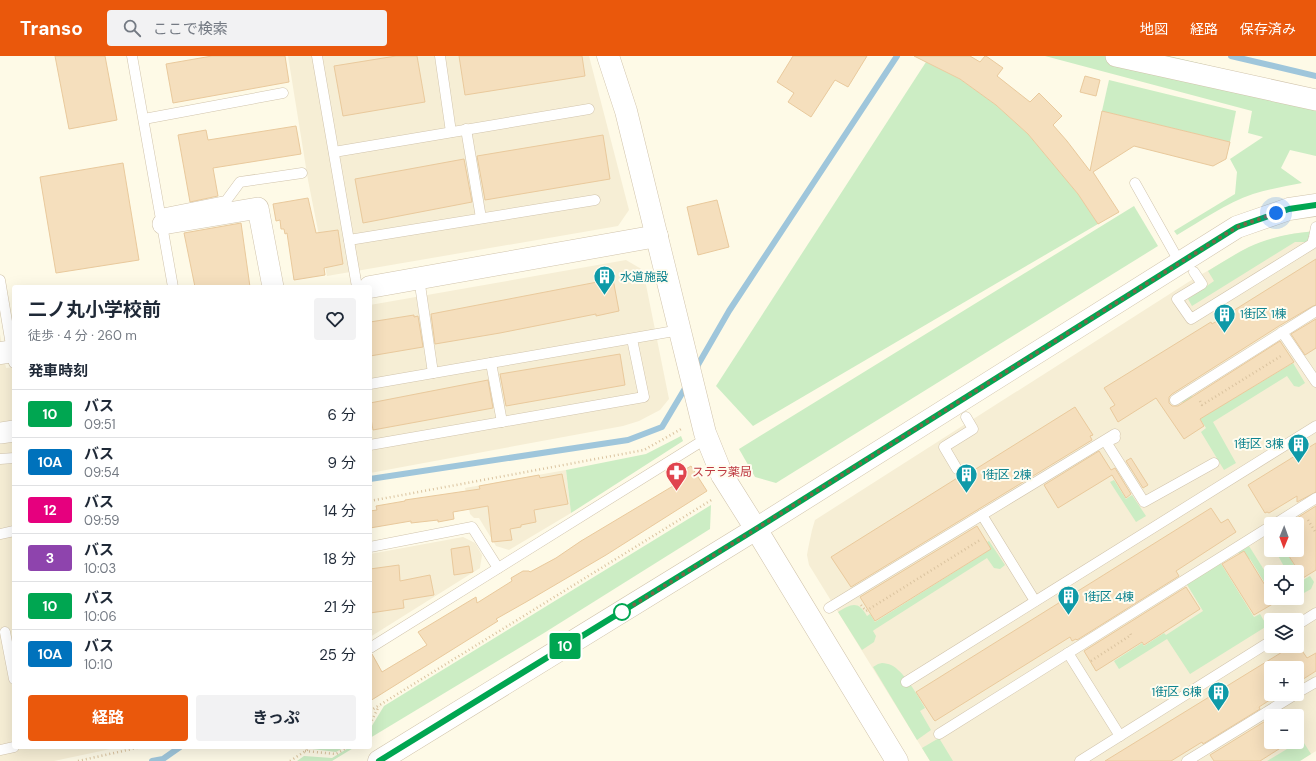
<!DOCTYPE html>
<html lang="ja">
<head>
<meta charset="utf-8">
<style>
	:root { --surface:#fff; --page:#f2f2f3; --text:#1f2937; --muted:#747a83; --line:#e0e1e3; --accent:#ea580c }
	body { margin:0; font-family:"DM Sans","Noto Sans JP",sans-serif; background:var(--page); color:var(--text); height:100vh; display:flex; flex-direction:column; font-size:15px; white-space:nowrap }
	* { box-sizing:border-box; margin:0 }
	p { font-size:13px; color:var(--muted) }
	.icon { flex:none; width:22px; height:22px; fill:none; stroke:currentColor; stroke-width:2; stroke-linecap:round; stroke-linejoin:round }
	.map { position:relative; flex:1; overflow:hidden }
	.sheet { position:absolute; left:12px; top:229px; width:360px; height:464px; display:flex; flex-direction:column; background:var(--surface); border-radius:4px; box-shadow:0 4px 16px #0002 }
	.sheet>* { flex:none }
	.badge { padding:0 8px; border-radius:3px; font-size:14px; line-height:26px }
	.needle { width:26px; rotate:181deg }
	.controls { position:absolute; left:1264px; top:461px; display:grid; gap:8px }
	.controls a { display:grid; place-items:center; width:40px; height:40px; border-radius:4px; background:var(--surface); box-shadow:0 4px 16px #0002; font-size:20px }
	.you { position:absolute; width:20px; height:20px; margin:-10px; border:3px solid #fff; border-radius:50%; background:#1a73e8; box-shadow:0 0 0 6px #1a73e833 }
	.map>.badge { position:absolute; translate:-50% -50%; box-shadow:0 0 0 2px #fff }
	h2 { padding:0 16px; font-size:15px; line-height:36px }
	.round { display:grid; place-items:center; flex:none; width:42px; height:42px; border-radius:4px; background:var(--page) }
	.head { display:flex; align-items:center; justify-content:space-between; height:68px; padding:0 16px }
	h1 { font-size:19px; font-weight:700; line-height:30px }
	.primary-button { display:flex; gap:8px; margin-top:auto; padding:8px 16px }
	.primary-button a { flex:1; height:46px; border-radius:4px; background:var(--accent); color:#fff; font-size:16px; font-weight:700; line-height:46px; text-align:center }
	.primary-button a+a { background:var(--page); color:var(--text) }
	ul { padding:0; list-style:none }
	li { display:flex; align-items:center; gap:12px; height:48px; padding:0 16px; border-top:1px solid var(--line) }
	li div { flex:1 }
	li b { display:block; font-size:15px }
	li em { font-style:normal }
	li .badge { min-width:44px; font-weight:700; text-align:center }
	header { display:flex; align-items:center; gap:24px; box-sizing:border-box; height:56px; padding:0 20px; background:var(--accent); color:#fff }
	header strong { font-size:19px }
	nav { display:flex; gap:22px; margin-inline-start:auto; font-size:14px }
	.search { width:280px; height:36px; background:var(--page); display:flex; align-items:center; gap:10px; box-sizing:border-box; padding:0 14px; border-radius:4px; color:var(--muted); font-size:15px }
	.map>svg:first-child { display:block }
	.residential { fill:#f6eed5; fill-rule:evenodd }
	.green { fill:#ccedc4 }
	.lines { fill:none; stroke-linecap:round; stroke-linejoin:round }
	.stream { stroke:#9fc6db; stroke-width:6 }
	.building { fill:#f5dfbd; stroke:#e9c99c }
	.service-casing { stroke:#d1c4ac; stroke-width:11 }
	.minor-casing { stroke:#d1c4ac; stroke-width:22 }
	.tertiary-casing { stroke:#d1c4ac; stroke-width:23 }
	.path { stroke:#dac39f; stroke-width:2.5; stroke-dasharray:1 3; stroke-linecap:butt }
	.service { stroke:#fff; stroke-width:10 }
	.minor { stroke:#fff; stroke-width:21 }
	.tertiary { stroke:#fff; stroke-width:22 }
	.line-casing { stroke:#fff; stroke-width:9 }
	.line { stroke:#00a651; stroke-width:6 }
	.walk { stroke:#7a6549; stroke-width:4; stroke-dasharray:0 7.2 }
	.stop-dot { fill:#fff; stroke:#00a651; stroke-width:2 }
	.labels { text-anchor:middle; stroke-width:4; stroke-linejoin:round; paint-order:stroke }
	.culture-label { font-size:12px; fill:#0d838f; stroke:#fffcef; text-anchor:start }
	.health-label { font-size:12px; fill:#be3a42; stroke:#fffcef; text-anchor:start }
</style>
</head>
<body>
<header>
<strong>Transo</strong>
<div class="search"><svg class="icon" aria-label="search" viewBox="0 0 24 24"><circle cx="10" cy="10" r="6"/><path d="M15 15l6 6"/></svg>ここで検索</div>
<nav><a>地図</a><a>経路</a><a>保存済み</a></nav>
</header>
<div class="map">
<svg width="1316" height="705" viewBox="0 0 1316 705">
	<rect width="100%" height="100%" fill="#fefae7"/>
	<g class="residential">
		<polygon points="288,0 589,0 629,154 618,170 327,220 308,124"/>
		<path d="M1316,175v520l-16,10h-370l-121,-196 -2,-10 1,-6 4,-19 3,-10 375,-239 59,-34 29,-10 19,-4zM1271,468h26v26h-26zM1271,516h26v26h-26zM1271,564h26v26h-26zM1271,612h26v26h-26zM1271,660h26v26h-26z"/>
		<polygon points="626,204 643,214 669,343 660,354 639,365 623,370 370,417 370,249"/>
		<polygon points="0,278 6,312 14,311 14,691 120,691 54,705 0,705"/>
		<polygon points="566,414 571,457 509,494 496,490 479,462 474,462 470,458 465,432"/>
		<polygon points="463,481 475,487 482,499 480,512 370,581 370,498"/>
	</g>
	<g class="green">
		<path d="M1045,0h124l130,31 17,3v66l-26,-6 -9,18 21,15c-16,3 -33,6 -49,11 -27,9 -52,27 -76,41l-3,-4 61,-37 2,-22 -7,-13 33,-22 -15,-4 4,-22z"/>
		<polygon points="926,6 960,23 996,49 1028,78 1078,138 1098,168 753,370 716,330"/>
		<polygon points="1109,24 1236,55 1230,86 1102,55"/>
		<polygon points="1134,150 1158,190 776,427 755,421 739,393"/>
		<path d="M1316,175v11h-21l-103,64 -4,-7 26,-18 -6,-10c13,-8 27,-17 41,-24 21,-10 44,-14 67,-16z"/>
		<polygon points="1293,307 1305,327 1299,331 1294,330 1287,320 1213,366 1236,407 1224,414 1201,376 1206,372 1190,347 1185,350 1181,344 1190,338 1206,359"/>
		<polygon points="681,380 683,385 571,457 566,414 646,398"/>
		<polygon points="1114,424 1126,443 1132,439 1146,460 1136,466 1110,426"/>
		<polygon points="711,449 710,473 544,577 370,682 370,673 384,650"/>
		<path d="M989,485l16,24 -5,4 -6,-1 -7,-10 -113,72 -1,1 3,5 -2,6 -12,8 -24,-38c13,-8 20,-12 29,4l3,-2 5,8 116,-73 -4,-7z"/>
		<polygon points="1249,490 1271,525 1271,537 1250,503 1242,507 1238,502 1239,496"/>
		<polygon points="1275,494 1285,494 1303,524 1310,520 1314,526 1311,533 1304,537 1298,536 1297,534 1297,516 1287,516"/>
		<polygon points="1220,506 1254,561 1260,558 1267,570 1190,618 1167,583 1119,613 1114,605 1142,587 1144,590 1164,577 1166,579 1203,555 1186,527"/>
		<path d="M882,607c3,0 7,1 9,2 13,6 27,31 34,43l-5,3 11,19 -14,10 -44,-73 5,-3z"/>
		<polygon points="1297,676 1311,698 1300,705 1267,705 1287,693 1283,686 1297,686"/>
		<polygon points="939,682 953,705 930,705 922,692"/>
		<polygon points="316,691 345,691 336,696 312,693"/>
		<polygon points="350,691 355,691 332,705 297,705 304,700 332,702"/>
	</g>
	<g class="lines">
		<g class="stream">
			<polyline points="1231,0 1316,20"/>
			<polyline points="695,314 729,255 897,0"/>
			<polyline points="370,423 628,384 662,371 687,329"/>
			<polyline points="152,705 163,703 180,691"/>
		</g>
	</g>
	<g class="building">
		<polygon points="55,0 105,0 117,64 69,73"/>
		<polygon points="212,0 285,0 289,26 173,47 166,8"/>
		<polygon points="396,0 417,0 425,46 343,60 334,10"/>
		<polygon points="459,0 582,0 585,20 465,39"/>
		<polygon points="793,0 867,0 848,31 835,24 811,61 788,46 794,37 777,26"/>
		<polygon points="914,0 970,0 980,6 985,0 986,0 1003,12 997,20 1030,46 1039,37 1062,60 1053,69 1067,85 1090,115 1102,55 1230,86 1226,103 1213,110 1134,90 1093,116 1119,156 1098,168 1078,138 1028,78 996,49 960,23"/>
		<polygon points="1085,20 1100,24 1096,40 1080,36"/>
		<polygon points="296,70 301,98 213,112 218,140 190,146 178,79 206,74 208,84"/>
		<polygon points="603,79 610,123 485,144 477,100"/>
		<polygon points="464,103 472,146 363,167 355,123"/>
		<polygon points="123,107 139,204 56,217 40,121"/>
		<polygon points="308,142 316,177 338,174 343,208 324,212 325,219 294,224 287,177 285,178 284,173 281,173 280,164 276,165 273,148"/>
		<polygon points="717,144 729,191 698,199 687,151"/>
		<polygon points="241,167 250,231 195,231 184,177"/>
		<polygon points="1316,203 1316,249 1313,250 1279,270 1172,338 1169,341 1169,347 1172,350 1178,350 1280,285 1294,306 1200,363 1204,370 1184,383 1156,342 1118,366 1110,352 1115,349 1104,332 1211,266 1212,268"/>
		<polygon points="613,223 619,255 596,260 596,258 500,277 435,288 431,258"/>
		<polygon points="414,259 414,261 418,260 423,291 370,300 370,266"/>
		<polygon points="1316,263 1316,292 1305,299 1291,278"/>
		<polygon points="620,298 625,329 506,350 500,318"/>
		<polygon points="488,324 493,352 373,374 370,357 370,347"/>
		<polygon points="1075,351 1093,379 1090,380 1092,384 851,531 831,501 970,414 971,416"/>
		<polygon points="1316,387 1316,436 1297,446 1297,440 1269,457 1267,456 1265,457 1248,429"/>
		<polygon points="1099,395 1111,414 1115,412 1131,438 1126,442 1112,419 1058,452 1044,429"/>
		<polygon points="1131,402 1148,429 1143,432 1126,405"/>
		<polygon points="691,410 707,435 606,499 526,546 496,563 498,565 370,645 370,598 372,598 382,616 427,589 418,576 476,541 477,547 512,525 511,522 523,515 529,515 530,516 556,502 581,485 678,427 674,420"/>
		<polygon points="562,418 568,448 534,454 536,466 521,469 521,471 510,473 512,484 492,486 488,450 453,456 454,463 438,466 438,464 411,467 411,465 370,472 370,455 377,454 376,450 405,445 405,444 480,433 479,430 539,419 540,422"/>
		<polygon points="1316,450 1316,514 1303,522 1285,494 1297,494 1297,462"/>
		<polygon points="1211,452 1221,467 1228,463 1236,476 1176,515 1179,520 1077,584 1076,583 1072,585 1070,581 935,665 934,664 916,636"/>
		<polygon points="977,470 991,493 875,565 860,541"/>
		<polygon points="469,490 473,516 454,519 451,493"/>
		<polygon points="1244,495 1271,539 1271,542 1273,542 1276,546 1254,559 1222,508"/>
		<polygon points="399,509 400,525 430,519 434,539 403,544 404,552 370,557 370,513"/>
		<polygon points="1186,531 1200,553 1144,589 1142,586 1096,615 1084,595"/>
		<polygon points="1297,587 1307,602 1316,597 1316,615 1297,627 1297,612 1271,612 1271,638 1279,638 1259,651 1260,653 1203,688 1202,686 1171,705 1105,705 1292,590 1297,590"/>
		<polygon points="1267,664 1271,670 1271,686 1290,686 1260,705 1214,705 1210,699"/>
	</g>
	<g class="lines">
		<defs>
			<g id="service">
				<polyline points="132,0 173,231"/>
				<polyline points="317,0 357,231"/>
				<polyline points="440,0 451,76"/>
				<polyline points="144,63 283,37"/>
				<polyline points="466,73 481,162"/>
				<polyline points="334,96 589,53"/>
				<polyline points="1135,127 1180,207"/>
				<polyline points="161,158 226,145 240,126 302,117"/>
				<polyline points="349,184 595,144"/>
				<polyline points="1194,216 1202,228 1177,243 1191,263 1312,188 1314,181 1316,171"/>
				<polyline points="419,222 433,317"/>
				<polyline points="0,224 14,307"/>
				<polyline points="1282,276 1316,326"/>
				<polyline points="491,307 502,366"/>
				<polyline points="370,328 680,274"/>
				<polyline points="1175,344 1316,255"/>
				<polyline points="1115,382 1106,386 1144,446 1214,407"/>
				<polyline points="370,389 644,341 632,283"/>
				<polyline points="0,403 14,402"/>
				<polyline points="957,413 944,391 973,373 966,361"/>
				<polyline points="982,459 1035,545"/>
				<polyline points="1275,468 1316,442"/>
				<polyline points="0,478 14,475"/>
				<polyline points="370,491 472,471 498,512"/>
				<polyline points="829,552 1115,378"/>
				<polyline points="1297,569 1316,557"/>
				<polyline points="5,576 14,623"/>
				<polyline points="370,592 707,382"/>
				<polyline points="1068,597 1120,680"/>
				<polyline points="906,626 1316,370"/>
				<polyline points="1297,637 1316,626"/>
				<polyline points="939,678 1271,470"/>
				<polyline points="0,694 14,691"/>
				<polyline points="1080,705 1271,585"/>
				<polyline points="1187,705 1296,638"/>
			</g>
			<g id="minor">
				<polyline points="1116,0 1316,44"/>
				<polyline points="163,168 258,152 273,231"/>
				<polyline points="0,377 14,375"/>
			</g>
			<g id="tertiary">
				<polyline points="608,0 626,55 705,377 722,419 756,473 897,705"/>
				<polyline points="370,231 657,180"/>
				<polyline points="0,297 14,295"/>
				<polyline points="379,705 756,473 1237,171 1289,153 1316,149"/>
			</g>
		</defs>
		<use href="#service" class="service-casing"/>
		<use href="#minor" class="minor-casing"/>
		<use href="#tertiary" class="tertiary-casing"/>
		<g class="path">
			<polyline points="1200,345 1202,349 1281,300"/>
			<polyline points="370,445 644,394 683,372"/>
			<polyline points="1308,464 1316,477"/>
			<polyline points="861,549 866,555 980,484"/>
			<polyline points="1091,605 1131,579 1130,577"/>
			<polyline points="370,655 713,443"/>
			<polyline points="370,668 379,650"/>
			<polyline points="305,695 336,698 348,691"/>
			<polyline points="78,705 141,691"/>
			<polyline points="290,705 312,691"/>
		</g>
		<use href="#service" class="service"/>
		<use href="#minor" class="minor"/>
		<use href="#tertiary" class="tertiary"/>
	</g>
	<g class="lines">
		<defs>
			<polyline id="line" points="379,705 756,473 1237,171 1289,153 1316,149"/>
		</defs>
		<use href="#line" class="line-casing"/>
		<use href="#line" class="line"/>
		<polyline class="walk" points="622,556 619,558 756,473 1237,171 1276,157"/>
	</g>
	<defs>
		<symbol id="building-pin" viewBox="-11 -11 22 30"><path d="M0 17L-7.5 6A9.5 9.5 0 1 1 7.5 6Z" fill="#0f9aa8" stroke="#fffcef"/><path d="M-4-6H4V6H1V3H-1V6H-4ZM-2.5-4.3h1.7v1.8h-1.7ZM.8-4.3h1.7v1.8H.8ZM-2.5-1h1.7V.8h-1.7ZM.8-1h1.7V.8H.8Z" fill="#fff"/></symbol>
		<symbol id="pharmacy-pin" viewBox="-11 -11 22 30"><path d="M0 17L-7.5 6A9.5 9.5 0 1 1 7.5 6Z" fill="#e0444e" stroke="#fffcef"/><path d="M-2-6h4v4h4v4h-4v4h-4v-4h-4v-4h4Z" fill="#fff"/></symbol>
	</defs>
	<g fill-rule="evenodd">
		<use href="#building-pin" x="592" y="208" width="25" height="34"/>
		<use href="#building-pin" x="1212" y="246" width="25" height="34"/>
		<use href="#building-pin" x="1286" y="376" width="25" height="34"/>
		<use href="#pharmacy-pin" x="664" y="404" width="25" height="34"/>
		<use href="#building-pin" x="954" y="406" width="25" height="34"/>
		<use href="#building-pin" x="1056" y="528" width="25" height="34"/>
		<use href="#building-pin" x="1206" y="624" width="25" height="34"/>
	</g>
	<circle class="stop-dot" cx="622" cy="556" r="8"/>
	<g class="labels">
		<g class="culture-label">
			<text x="620" y="225">水道施設</text>
			<text x="1240" y="262">1街区 1棟</text>
			<text x="1284" y="392" text-anchor="end">1街区 3棟</text>
			<text x="982" y="423">1街区 2棟</text>
			<text x="1084" y="545">1街区 4棟</text>
			<text x="1202" y="640" text-anchor="end">1街区 6棟</text>
		</g>
		<g class="health-label">
			<text x="692" y="420">ステラ薬局</text>
		</g>
	</g>
</svg>
<div class="controls">
<a><svg class="needle" viewBox="-14 -14 28 28"><path d="M0-13l5 13h-10z" fill="#e53935"/><path d="M0 13l5-13h-10z" fill="#747a83"/></svg></a>
<a><svg class="icon" aria-label="locate" viewBox="0 0 24 24"><circle cx="12" cy="12" r="6"/><path d="M12 2v4M12 18v4M2 12h4M18 12h4"/></svg></a>
<a><svg class="icon" aria-label="layers" viewBox="0 0 24 24"><path d="M12 4l9 5-9 5-9-5zM3 14l9 5 9-5"/></svg></a>
<a>+</a>
<a>−</a>
</div>
<div class="you" style="left:1276px;top:157px"></div>
<b class="badge" style="left:565px;top:590px;background:#00a651;color:#fff">10</b>
<section class="sheet">
<div class="head"><div><h1>二ノ丸小学校前</h1><p>徒歩 · 4 分 · 260 m</p></div><a class="round"><svg class="icon" aria-label="heart" viewBox="0 0 24 24"><path d="M12 20l-8-8c-3-5 5-10 8-4 3-6 11-1 8 4z"/></svg></a></div>
<h2>発車時刻</h2>
<ul>
<li><span class="badge" style="background:#00a651;color:#fff">10</span><div><b>バス</b><p>09:51</p></div><em>6 分</em></li>
<li><span class="badge" style="background:#0072bc;color:#fff">10A</span><div><b>バス</b><p>09:54</p></div><em>9 分</em></li>
<li><span class="badge" style="background:#e6007e;color:#fff">12</span><div><b>バス</b><p>09:59</p></div><em>14 分</em></li>
<li><span class="badge" style="background:#8e44ad;color:#fff">3</span><div><b>バス</b><p>10:03</p></div><em>18 分</em></li>
<li><span class="badge" style="background:#00a651;color:#fff">10</span><div><b>バス</b><p>10:06</p></div><em>21 分</em></li>
<li><span class="badge" style="background:#0072bc;color:#fff">10A</span><div><b>バス</b><p>10:10</p></div><em>25 分</em></li>
</ul>
<div class="primary-button"><a>経路</a><a>きっぷ</a></div>
</section>
</div>
</body>
</html>
